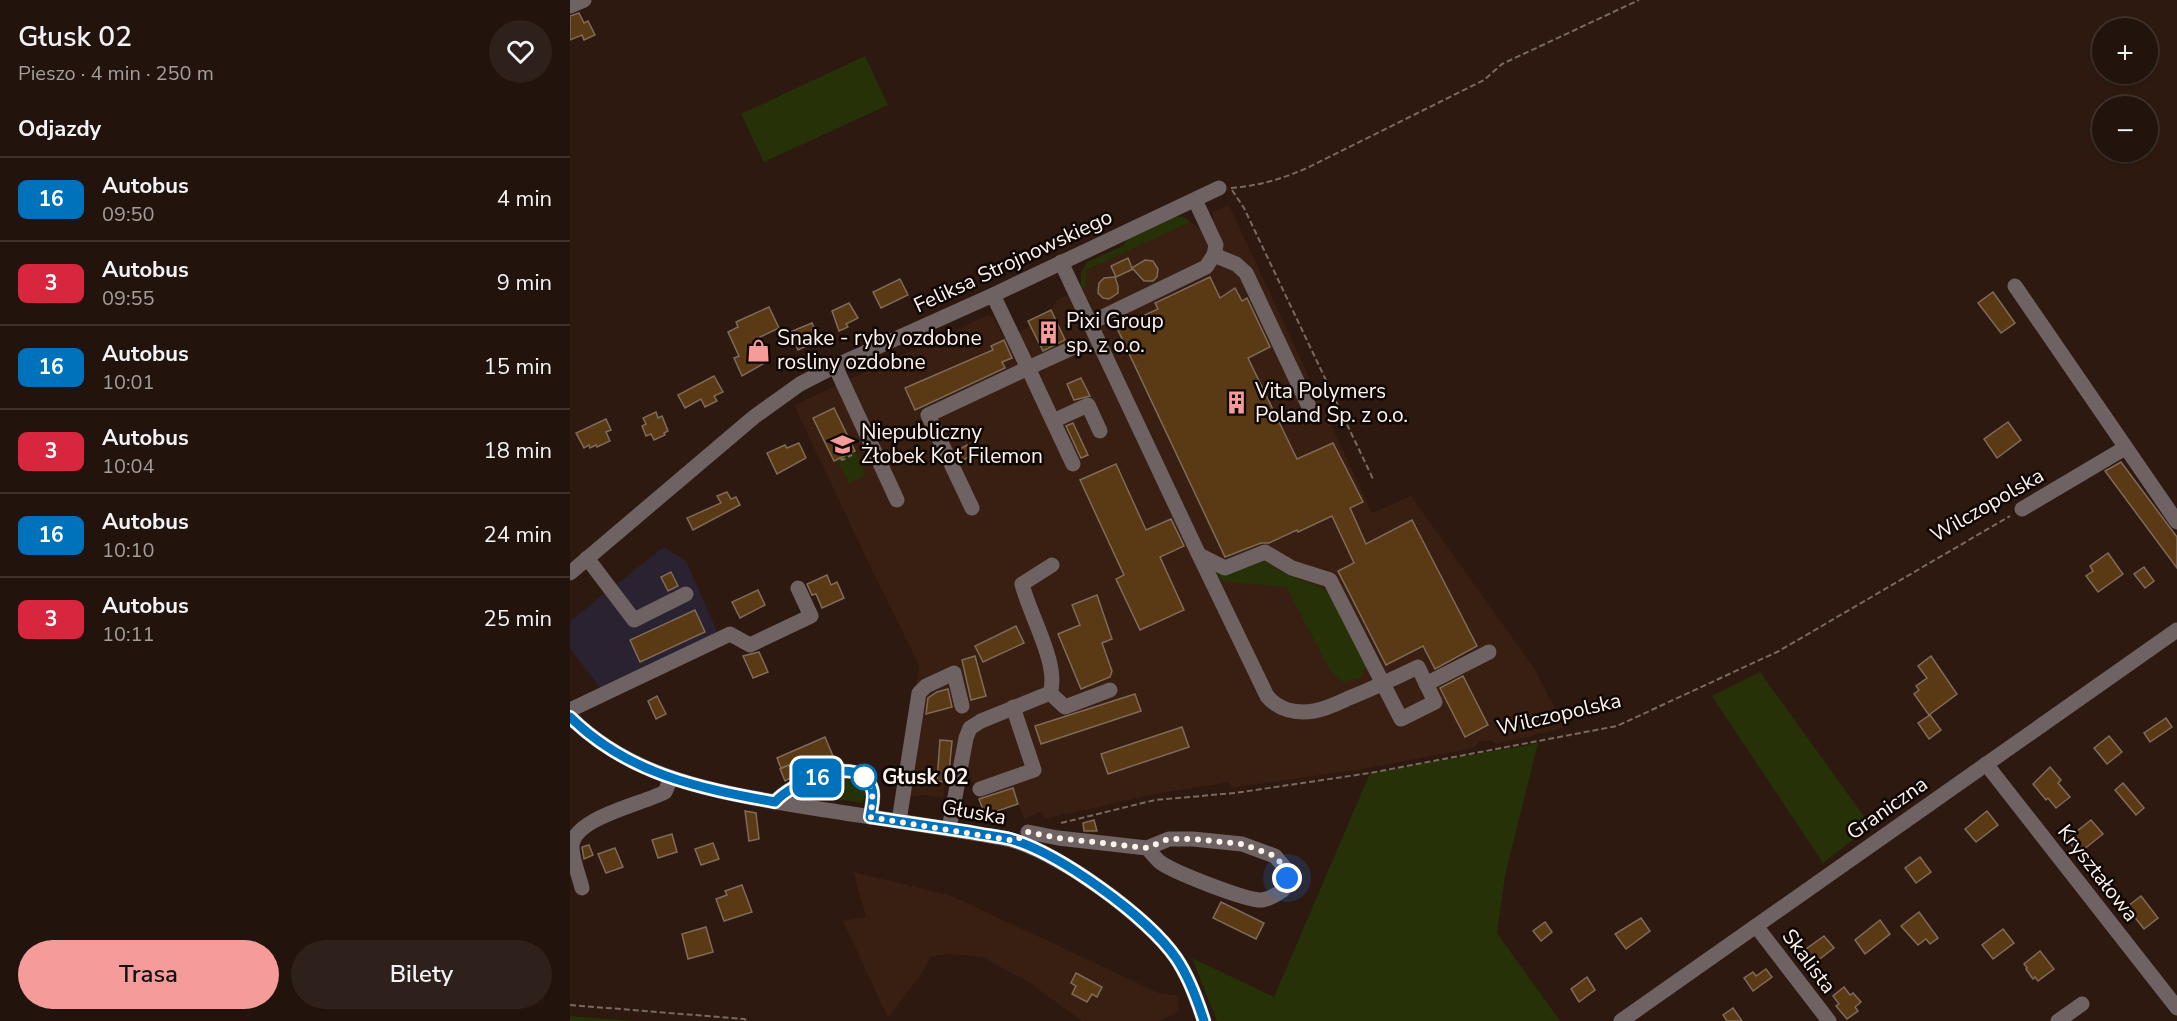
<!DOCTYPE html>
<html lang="pl">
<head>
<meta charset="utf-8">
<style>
	:root { --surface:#22130c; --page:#2e201a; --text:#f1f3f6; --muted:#a29e9d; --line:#3f322d; --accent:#f59b99 }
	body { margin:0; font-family:"Nunito Sans",sans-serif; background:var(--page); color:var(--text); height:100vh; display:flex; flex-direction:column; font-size:22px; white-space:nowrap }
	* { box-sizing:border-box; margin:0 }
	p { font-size:20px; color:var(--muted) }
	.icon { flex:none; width:33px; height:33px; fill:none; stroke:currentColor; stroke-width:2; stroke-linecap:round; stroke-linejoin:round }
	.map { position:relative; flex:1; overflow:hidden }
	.panel { display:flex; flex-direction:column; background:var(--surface); width:570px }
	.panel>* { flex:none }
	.badge { padding:0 12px; border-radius:9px; font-size:21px; line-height:39px }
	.tools { position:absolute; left:1522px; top:18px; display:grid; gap:12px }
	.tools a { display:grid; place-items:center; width:66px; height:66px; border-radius:50%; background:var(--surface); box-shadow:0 2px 4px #0004,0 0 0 2px var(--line); font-size:30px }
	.you { position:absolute; width:30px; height:30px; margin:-15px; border:4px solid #fff; border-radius:50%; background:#1a73e8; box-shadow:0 0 0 9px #1a73e833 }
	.map>.badge { position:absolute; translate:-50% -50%; box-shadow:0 0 0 3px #fff }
	h2 { padding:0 18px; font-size:22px; line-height:54px }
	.round { display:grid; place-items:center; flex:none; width:63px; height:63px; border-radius:32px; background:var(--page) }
	.head { display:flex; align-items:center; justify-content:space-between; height:102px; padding:0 18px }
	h1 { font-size:28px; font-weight:600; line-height:45px }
	.primary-button { display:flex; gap:12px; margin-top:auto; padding:12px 18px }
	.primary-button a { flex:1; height:69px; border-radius:36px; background:var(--accent); color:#111; font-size:24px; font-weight:600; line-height:69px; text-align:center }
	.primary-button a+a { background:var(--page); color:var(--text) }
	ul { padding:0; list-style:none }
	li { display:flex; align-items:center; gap:18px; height:84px; padding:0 18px; border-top:2px solid var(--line) }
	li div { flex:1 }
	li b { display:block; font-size:22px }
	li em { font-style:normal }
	li .badge { min-width:66px; font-weight:700; text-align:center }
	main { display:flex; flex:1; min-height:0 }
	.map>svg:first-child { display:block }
	.commercial { fill:#2b2231 }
	.built { fill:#381f12 }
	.green { fill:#263107 }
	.building { fill:#5a3915; stroke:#7e6b5a; stroke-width:1.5 }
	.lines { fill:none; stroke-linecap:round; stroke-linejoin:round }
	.path { stroke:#7a6961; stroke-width:2; stroke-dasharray:6 3; stroke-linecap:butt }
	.minor { stroke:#6e6262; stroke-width:15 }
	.line-casing { stroke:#fff; stroke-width:14 }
	.line { stroke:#0072bc; stroke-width:9 }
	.walk { stroke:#fdf2ec; stroke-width:6; stroke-dasharray:0 10.8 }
	.stop-dot { fill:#fff; stroke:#0072bc; stroke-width:3 }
	.labels { text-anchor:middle; stroke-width:5; stroke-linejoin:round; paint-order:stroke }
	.street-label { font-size:21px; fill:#fdf2ec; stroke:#0f0704 }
	.poi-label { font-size:21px; fill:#fdf2ec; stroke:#0f0704; text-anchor:start }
	.stop-label { font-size:21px; font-weight:bold; fill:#fdf2ec; stroke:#0f0704; text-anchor:start }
</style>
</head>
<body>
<main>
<section class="panel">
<div class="head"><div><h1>Głusk 02</h1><p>Pieszo · 4 min · 250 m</p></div><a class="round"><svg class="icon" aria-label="heart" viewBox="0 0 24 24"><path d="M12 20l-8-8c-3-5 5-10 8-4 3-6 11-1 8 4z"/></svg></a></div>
<h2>Odjazdy</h2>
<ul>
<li><span class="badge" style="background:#0072bc;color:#fff">16</span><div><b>Autobus</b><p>09:50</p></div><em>4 min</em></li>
<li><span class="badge" style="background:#d7263d;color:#fff">3</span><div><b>Autobus</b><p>09:55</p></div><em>9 min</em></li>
<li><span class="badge" style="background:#0072bc;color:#fff">16</span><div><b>Autobus</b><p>10:01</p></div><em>15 min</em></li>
<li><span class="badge" style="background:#d7263d;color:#fff">3</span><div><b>Autobus</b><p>10:04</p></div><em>18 min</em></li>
<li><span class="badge" style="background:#0072bc;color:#fff">16</span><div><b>Autobus</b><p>10:10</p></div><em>24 min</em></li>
<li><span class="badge" style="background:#d7263d;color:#fff">3</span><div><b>Autobus</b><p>10:11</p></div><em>25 min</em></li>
</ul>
<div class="primary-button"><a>Trasa</a><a>Bilety</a></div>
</section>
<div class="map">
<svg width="1607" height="1021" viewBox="0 0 1607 1021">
	<rect width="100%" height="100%" fill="#2d1910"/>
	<polygon class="commercial" points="94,547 116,561 148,634 31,689 0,648 0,621"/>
	<g class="built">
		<polygon points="659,205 802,513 841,496 964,668 993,724 991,729 926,744 922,740 909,742 904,748 793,769 661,788 659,782 586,794 475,819 472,812 454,818 448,804 415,815 401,777 375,786 373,798 355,795 329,798 349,665 302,570 224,405 418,315 423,317 434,338 461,326 458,321 481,310 487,300 516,287 517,270 621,222 630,229 643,223 643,212"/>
		<polygon points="283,872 382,896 589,993 608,996 609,1011 589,1021 512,1021 457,981 412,957 378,954 360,957 352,973 318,1018 273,921 296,917"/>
	</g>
	<g class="green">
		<polygon points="295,56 318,105 194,162 171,114"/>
		<polygon points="602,217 614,217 621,222 517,270 516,287 511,289 511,273 517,262 553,246 559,236"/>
		<polygon points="285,451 296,475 279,483 267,460"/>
		<polygon points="690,558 710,571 758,591 796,665 791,678 773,682 766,677 758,667 716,587 656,582 648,578 645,571"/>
		<polygon points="1190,672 1301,826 1253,863 1142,696"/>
		<polygon points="968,743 935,876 927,933 990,1021 647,1021 622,958 704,997 800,773"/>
		<path d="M275,778c10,1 19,6 20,17l-3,8 -59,-9 26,-12z"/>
		<polygon points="0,1016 65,1021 0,1021"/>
	</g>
	<g class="building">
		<polygon points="9,13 14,23 18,21 25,35 14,40 12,35 0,40 0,16"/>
		<polygon points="558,258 562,268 575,260 583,261 588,269 587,277 583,281 574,281 563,269 546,277 541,266"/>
		<polygon points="545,277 548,286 548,293 539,299 533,298 528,293 529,283 534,278"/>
		<polygon points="640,277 650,298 665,288 672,301 677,298 700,347 678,358 727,459 763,443 793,502 780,508 796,544 842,520 907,646 865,669 853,646 816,665 768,571 784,563 762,516 728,532 727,530 699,543 691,543 655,557 547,328 588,309 585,303"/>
		<polygon points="330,279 338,295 311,308 303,292"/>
		<polygon points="1423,292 1445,323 1431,333 1408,303"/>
		<polygon points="279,303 288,318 276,324 278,327 269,331 262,311"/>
		<polygon points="199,307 209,328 188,338 198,361 172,376 164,358 169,356 158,332 168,327 166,322"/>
		<polygon points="481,310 495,340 473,351 458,321"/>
		<polygon points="242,323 247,334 242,337 245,342 228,350 220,332"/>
		<polygon points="434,340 442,358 432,362 435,368 345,410 335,388 423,350 421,346"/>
		<polygon points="144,376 153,392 144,396 147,401 135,407 131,399 115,408 108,395"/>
		<polygon points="511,378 520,396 504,400 497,384"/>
		<polygon points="264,408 285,451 264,461 243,418"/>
		<polygon points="86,412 88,418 92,416 98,431 94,433 95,435 84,440 81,434 76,436 72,426 76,424 73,418"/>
		<polygon points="36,419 41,430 36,432 40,441 27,447 26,445 20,448 19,445 14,448 6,433"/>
		<polygon points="1438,422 1451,440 1427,458 1414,439"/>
		<polygon points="503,423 518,455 511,458 496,426"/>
		<polygon points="229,443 236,458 207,474 197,453 215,445 217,448"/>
		<polygon points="397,445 403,455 391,461 386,451"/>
		<polygon points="1551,462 1607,537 1607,568 1535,471"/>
		<polygon points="546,464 576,530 601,519 614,546 590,557 614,610 570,630 546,579 554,575 510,480"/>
		<polygon points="157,492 161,499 166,497 170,505 123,530 117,518 151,503 147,496"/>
		<polygon points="1538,553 1553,574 1528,592 1516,576 1523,571 1520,566"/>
		<polygon points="1574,567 1584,581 1575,588 1564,574"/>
		<polygon points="101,572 108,586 98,591 91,577"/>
		<polygon points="257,575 261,585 267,582 274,598 252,608 246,594 242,595 237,584"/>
		<polygon points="188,590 195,605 170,618 162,602"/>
		<polygon points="527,595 542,639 532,643 542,671 540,677 511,689 488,634 510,625 502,605"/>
		<polygon points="125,610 135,632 70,662 60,640"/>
		<polygon points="446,626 454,643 413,662 405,646"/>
		<polygon points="189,652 198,672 183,678 173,656"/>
		<polygon points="405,656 416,696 401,700 392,660"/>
		<polygon points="1361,656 1387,694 1359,715 1344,694 1349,690 1346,686 1357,678 1348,666"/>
		<polygon points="893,676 918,725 895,737 870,688"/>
		<polygon points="378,689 382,707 356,714 358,698 367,692"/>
		<polygon points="565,694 571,711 471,744 465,726"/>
		<polygon points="87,696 96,714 86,719 78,701"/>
		<polygon points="1360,715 1371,730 1359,739 1348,723"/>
		<polygon points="1596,718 1602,727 1580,742 1574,733"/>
		<polygon points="612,727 619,747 538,774 531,754"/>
		<polygon points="1539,736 1552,752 1537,764 1524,748"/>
		<polygon points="255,737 263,756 243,765 240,757 211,768 207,758"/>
		<polygon points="370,740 382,741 378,782 367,781"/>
		<polygon points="219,765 224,776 215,781 210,769"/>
		<polygon points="1480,767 1491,780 1488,783 1500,797 1486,808 1478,798 1476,800 1463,784"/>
		<polygon points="1553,783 1574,808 1566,815 1545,790"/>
		<polygon points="443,788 448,804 415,815 409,799"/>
		<polygon points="175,811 186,813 189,839 179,841"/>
		<polygon points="1417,811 1428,825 1406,842 1395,829"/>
		<polygon points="524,820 527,831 514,831 513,823"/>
		<polygon points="1521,820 1533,834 1508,854 1497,839"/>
		<polygon points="102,834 107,852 88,858 82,840"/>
		<polygon points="143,843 149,859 131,865 125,849"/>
		<polygon points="19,845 23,855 14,859 12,847"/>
		<polygon points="45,848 53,867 36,873 28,854"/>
		<polygon points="1350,857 1361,872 1346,883 1335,868"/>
		<polygon points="172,885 182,912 154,921 146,899 157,895 155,891"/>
		<polygon points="1571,896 1588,918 1574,929 1563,915 1561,917 1554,909"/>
		<polygon points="651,902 694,923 686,939 643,918"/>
		<polygon points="1349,912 1368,938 1360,944 1356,939 1348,945 1331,926"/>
		<polygon points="1071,918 1080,931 1056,949 1045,934"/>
		<polygon points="1310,920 1320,934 1295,954 1285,940"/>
		<polygon points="975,922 982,932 971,941 963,931"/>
		<polygon points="136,927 143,952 118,959 112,934"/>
		<polygon points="1433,929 1444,943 1423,959 1412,945"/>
		<polygon points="1254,936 1264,948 1242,965 1232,952"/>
		<polygon points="1470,951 1484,969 1468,981 1465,977 1463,979 1456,969 1457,968 1454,964"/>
		<polygon points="1196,969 1202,977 1183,991 1174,978 1183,972 1186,976"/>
		<polygon points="506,973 532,987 527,997 522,994 517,1002 502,994 506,986 501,983"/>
		<polygon points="1017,977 1025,990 1009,1002 1001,989"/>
		<polygon points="1274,987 1280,995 1283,993 1291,1002 1285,1007 1288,1011 1277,1019 1266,1006 1269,1004 1263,996"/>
		<polygon points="1163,1008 1172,1021 1157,1021 1153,1015"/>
	</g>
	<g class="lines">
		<g class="path">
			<path d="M661,188c27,-2 51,-9 76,-20l177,-88 18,-16 137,-64"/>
			<polyline points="662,190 674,208 803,479"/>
			<polyline points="271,458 272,460 282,455"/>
			<polyline points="491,823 585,800 665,793 800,773 1047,726 1209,651 1440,516"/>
			<polyline points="0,1005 174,1019 179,1021"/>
		</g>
		<g class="minor">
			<polyline points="0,6 14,0"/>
			<polyline points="625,200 646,245 644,255"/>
			<path d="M491,262l138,293 26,13 40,-16 27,16 38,12 71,139 34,-17 -17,-35c-23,11 -46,22 -69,31 -11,5 -23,11 -35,13 -18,3 -36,-1 -47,-15l-68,-141"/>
			<polyline points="1445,286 1607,522"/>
			<polyline points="520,323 636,267 644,255 666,264 676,273 742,413"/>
			<polyline points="500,349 458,368 503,464"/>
			<polyline points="265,366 327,500"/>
			<polyline points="483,421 518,405 530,431"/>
			<polyline points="402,508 358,415 458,368 423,295"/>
			<polyline points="1452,509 1555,448"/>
			<polyline points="17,558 64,620 116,594"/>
			<polyline points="0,573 184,417 230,384 265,366 423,295 649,188"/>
			<polyline points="856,684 919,652"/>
			<polyline points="480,693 495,707 540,690"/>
			<polyline points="0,710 160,634 180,645 241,616 228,588"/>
			<path d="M0,717c66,65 156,77 243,91 63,10 127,19 190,30 49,9 144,78 173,120 13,19 21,41 28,63"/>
			<polyline points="1416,764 1607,1008"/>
			<polyline points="410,789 464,770 443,707"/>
			<path d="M205,802c16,-19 85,-51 97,-13 3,8 -1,20 -2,28"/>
			<polyline points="329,821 349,693 356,686 384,673 392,706"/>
			<path d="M379,829l17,-91 4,-10 11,-7 69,-28c10,-28 -21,-79 -28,-109l30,-19"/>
			<path d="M458,832l30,6 89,10 22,-9h24l49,5 33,12 10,12 2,10 -4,12c-7,5 -13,9 -21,10 -15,1 -89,-28 -102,-38 -5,-4 -9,-10 -13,-14"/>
			<path d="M12,888c-3,-13 -10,-28 -10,-41 0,-29 71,-43 93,-55l6,-14"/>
			<polyline points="1186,926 1259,1021"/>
			<polyline points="1051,1021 1607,630"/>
			<polyline points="1488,1021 1512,1004"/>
		</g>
	</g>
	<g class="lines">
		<defs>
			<path id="line" d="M0,717c58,57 128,71 205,85 16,-19 85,-51 97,-13 3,8 -1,20 -2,28 33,5 67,10 100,15 13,3 27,4 40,7 49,14 138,78 166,119 13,19 21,41 28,63"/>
		</defs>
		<use href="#line" class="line-casing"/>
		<use href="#line" class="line"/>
		<path class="walk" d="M294,777c11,13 9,24 6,40l145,24 13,-9 30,6 89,10 21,-9h25l49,5 33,12 10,12 2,10"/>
	</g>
	<defs>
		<symbol id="building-bare" viewBox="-9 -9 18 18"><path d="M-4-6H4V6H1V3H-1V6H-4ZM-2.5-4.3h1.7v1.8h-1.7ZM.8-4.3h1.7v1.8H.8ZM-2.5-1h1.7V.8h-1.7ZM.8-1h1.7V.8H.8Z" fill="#f59b99" stroke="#0f0704" stroke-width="2.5" paint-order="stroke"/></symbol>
		<symbol id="shop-bare" viewBox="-9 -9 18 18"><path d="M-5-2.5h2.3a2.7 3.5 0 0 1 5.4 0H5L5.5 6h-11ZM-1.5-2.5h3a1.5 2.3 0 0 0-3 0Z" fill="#f59b99" stroke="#0f0704" stroke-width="2.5" paint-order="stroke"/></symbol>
		<symbol id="school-bare" viewBox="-9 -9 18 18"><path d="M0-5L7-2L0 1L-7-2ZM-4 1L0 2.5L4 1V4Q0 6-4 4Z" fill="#f59b99" stroke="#0f0704" stroke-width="2.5" paint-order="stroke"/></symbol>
	</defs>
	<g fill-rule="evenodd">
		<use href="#building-bare" x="462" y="316" width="33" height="33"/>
		<use href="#shop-bare" x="172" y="334" width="33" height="33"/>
		<use href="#building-bare" x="650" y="386" width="33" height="33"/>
		<use href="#school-bare" x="256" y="428" width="33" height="33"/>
	</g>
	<circle class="stop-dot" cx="294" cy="777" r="12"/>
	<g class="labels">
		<g class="street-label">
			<text transform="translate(443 261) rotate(-25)" y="7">Feliksa Strojnowskiego</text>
			<text transform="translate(1417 505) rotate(-30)" y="7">Wilczopolska</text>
			<text transform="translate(989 714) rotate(-13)" y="7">Wilczopolska</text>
			<text transform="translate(1317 808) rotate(-35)" y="7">Graniczna</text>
			<text transform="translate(404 812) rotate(10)" y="7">Głuska</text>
			<text transform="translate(1528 873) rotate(52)" y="7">Kryształowa</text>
			<text transform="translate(1239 961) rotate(53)" y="7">Skalista</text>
		</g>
		<g class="poi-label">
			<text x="496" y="328">Pixi Group<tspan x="496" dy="24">sp. z o.o.</tspan></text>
			<text x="207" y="345">Snake - ryby ozdobne<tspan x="207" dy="24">rosliny ozdobne</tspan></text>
			<text x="685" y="398">Vita Polymers<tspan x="685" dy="24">Poland Sp. z o.o.</tspan></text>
			<text x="291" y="439">Niepubliczny<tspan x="291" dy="24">Żłobek Kot Filemon</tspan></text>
		</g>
		<g class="stop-label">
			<text x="312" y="784">Głusk 02</text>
		</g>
	</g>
</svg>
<div class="tools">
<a>+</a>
<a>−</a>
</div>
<div class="you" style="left:717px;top:878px"></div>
<b class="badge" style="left:247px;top:778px;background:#0072bc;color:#fff">16</b>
</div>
</main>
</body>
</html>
